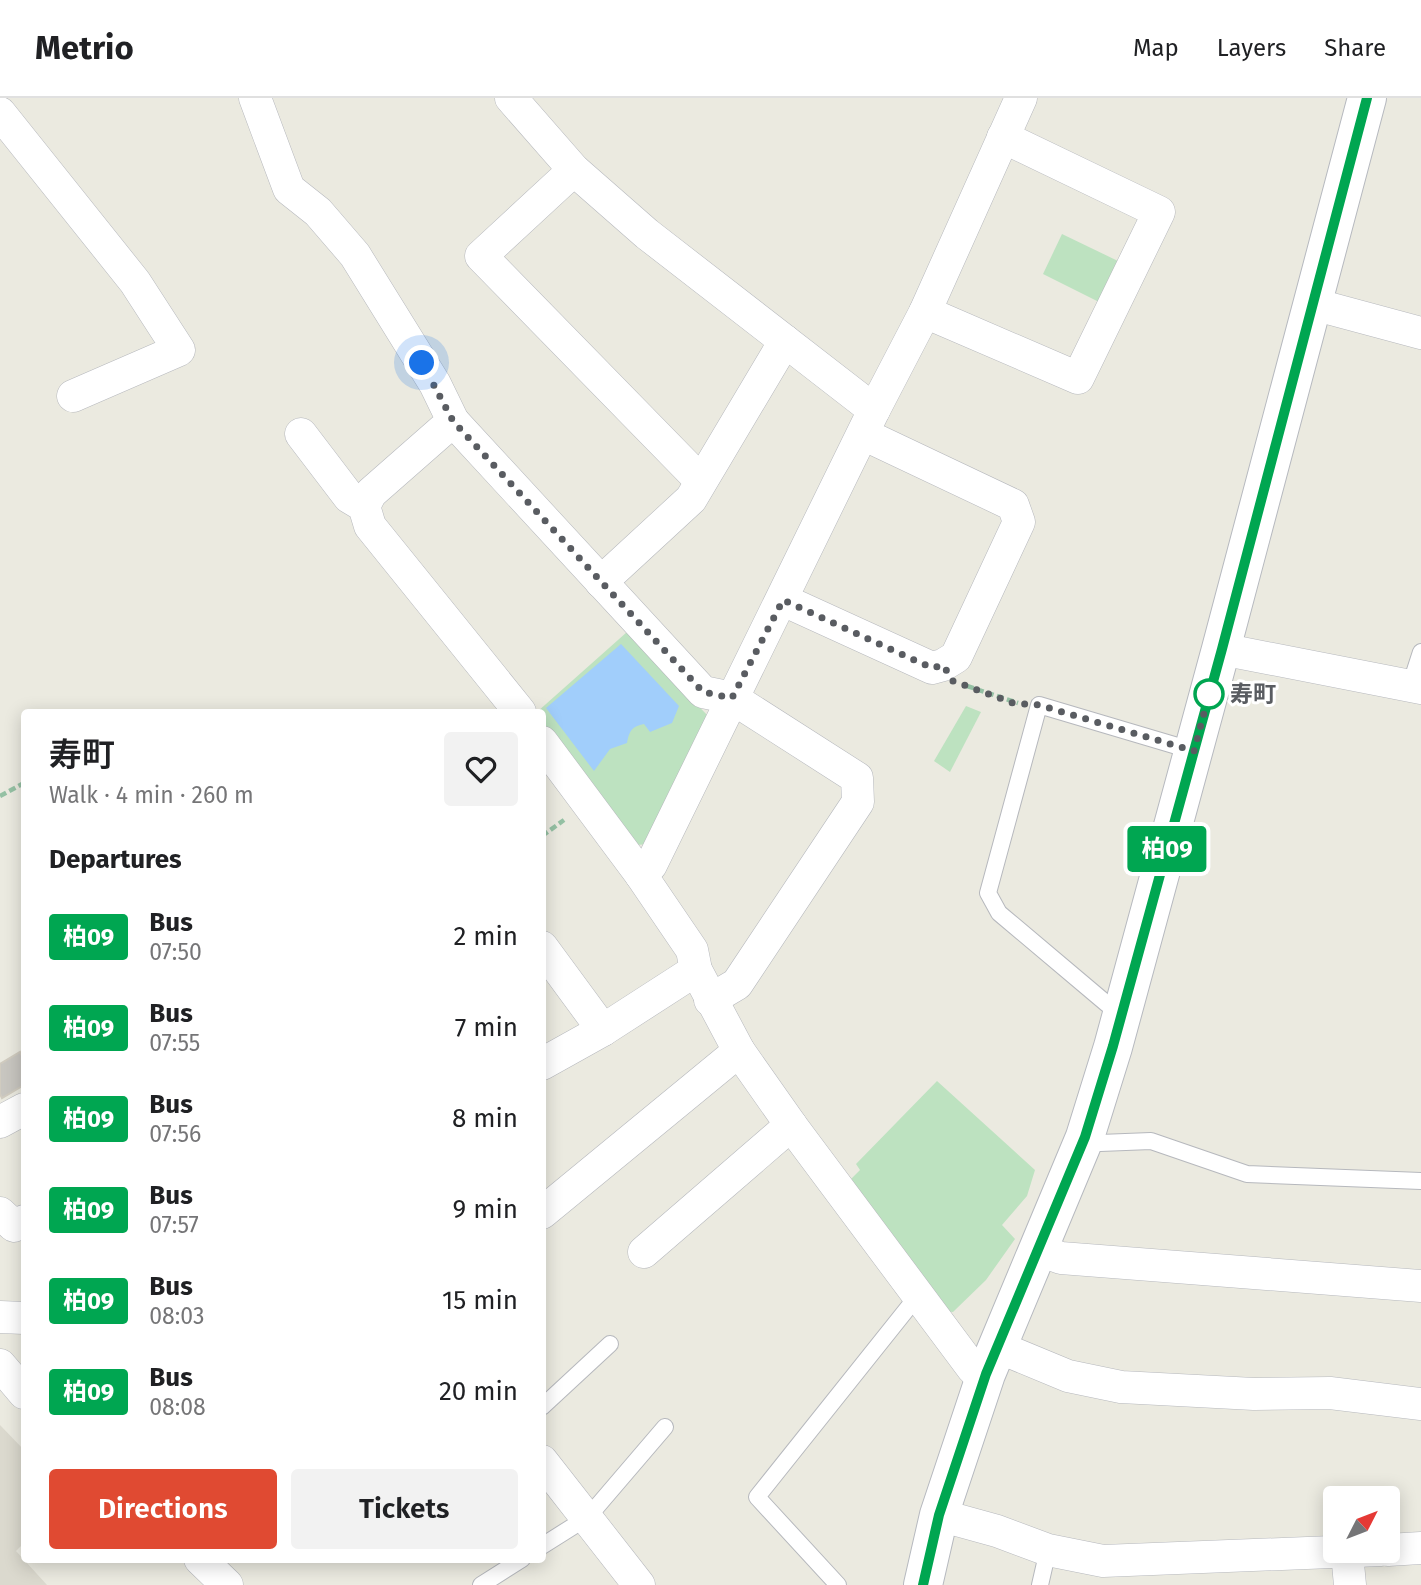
<!DOCTYPE html>
<html lang="en">
<head>
<meta charset="utf-8">
<style>
	:root { --surface:#fff; --page:#f2f2f2; --text:#202124; --muted:#757577; --line:#e0e0e0; --accent:#e04a32 }
	body { margin:0; font-family:"Fira Sans","Noto Sans JP",sans-serif; background:var(--page); color:var(--text); height:100vh; display:flex; flex-direction:column; font-size:26px; white-space:nowrap }
	* { box-sizing:border-box; margin:0 }
	p { font-size:23px; color:var(--muted) }
	.icon { flex:none; width:38px; height:38px; fill:none; stroke:currentColor; stroke-width:2; stroke-linecap:round; stroke-linejoin:round }
	.map { position:relative; flex:1; overflow:hidden }
	.details { position:absolute; left:21px; top:611px; width:525px; height:854px; display:flex; flex-direction:column; background:var(--surface); border-radius:7px; box-shadow:0 4px 18px #0003 }
	.details>* { flex:none }
	.badge { padding:0 14px; border-radius:5px; font-size:24px; line-height:46px }
	.needle { width:46px; rotate:48deg }
	.tools { position:absolute; left:1323px; top:1388px; display:grid; gap:14px }
	.tools a { display:grid; place-items:center; width:77px; height:77px; border-radius:7px; background:var(--surface); box-shadow:0 4px 18px #0003; font-size:35px }
	.you { position:absolute; width:35px; height:35px; margin:-18px; border:5px solid #fff; border-radius:50%; background:#1a73e8; box-shadow:0 0 0 10px #1a73e833 }
	.map>.badge { position:absolute; translate:-50% -50%; box-shadow:0 0 0 4px #fff }
	h2 { padding:0 28px; font-size:26px; line-height:63px }
	.round { display:grid; place-items:center; flex:none; width:74px; height:74px; border-radius:7px; background:var(--page) }
	.head { display:flex; align-items:center; justify-content:space-between; height:119px; padding:0 28px }
	h1 { font-size:33px; font-weight:600; line-height:52px }
	.button { display:flex; gap:14px; margin-top:auto; padding:14px 28px }
	.button a { flex:1; height:80px; border-radius:7px; background:var(--accent); color:#fff; font-size:28px; font-weight:600; line-height:80px; text-align:center }
	.button a+a { background:var(--page); color:var(--text) }
	ul { padding:0; list-style:none }
	li { display:flex; align-items:center; gap:21px; height:91px; padding:0 28px }
	li div { flex:1 }
	li b { display:block; font-size:26px }
	li em { font-style:normal }
	li .badge { min-width:77px; font-weight:700; text-align:center }
	header { display:flex; align-items:center; gap:42px; box-sizing:border-box; height:98px; padding:0 35px; background:var(--surface); border-bottom:2px solid var(--line) }
	header strong { font-size:33px }
	nav { display:flex; gap:38px; margin-inline-start:auto; font-size:24px }
	.map>svg:first-child { display:block }
	.education { fill:#dbd9ce }
	.green { fill:#bde2c0 }
	.water { fill:#a1cefb }
	.building { fill:#c8c6c0; stroke:#d0cbbf; stroke-width:2 }
	.lines { fill:none; stroke-linecap:round; stroke-linejoin:round }
	.lane-casing { stroke:#b6b8bd; stroke-width:18 }
	.street-casing { stroke:#b6b8bd; stroke-width:33 }
	.secondary-casing { stroke:#b6b9bf; stroke-width:40 }
	.path { stroke:#95c1a4; stroke-width:4.5; stroke-dasharray:7 3.5; stroke-linecap:butt }
	.lane { stroke:#fff; stroke-width:16 }
	.street { stroke:#fff; stroke-width:32 }
	.secondary { stroke:#fff; stroke-width:38 }
	.line-casing { stroke:#fff; stroke-width:16 }
	.line { stroke:#00a651; stroke-width:10 }
	.walk { stroke:#595c61; stroke-width:7; stroke-dasharray:0 12.6 }
	.stop-dot { fill:#fff; stroke:#00a651; stroke-width:3.5 }
	.labels { text-anchor:middle; stroke-width:6; stroke-linejoin:round; paint-order:stroke }
	.stop-label { font-size:23px; font-weight:bold; fill:#595c61; stroke:#fff; text-anchor:start }
</style>
</head>
<body>
<header>
<strong>Metrio</strong>
<nav><a>Map</a><a>Layers</a><a>Share</a></nav>
</header>
<div class="map">
<svg width="1421" height="1487" viewBox="0 0 1421 1487">
	<rect width="100%" height="100%" fill="#ebeae0"/>
	<polygon class="education" points="0,1327 24,1352 24,1445 16,1453 47,1487 0,1487"/>
	<g class="green">
		<polygon points="1062,136 1118,163 1099,204 1043,176"/>
		<polygon points="627,534 709,619 653,746 634,747 543,627 542,614 537,614"/>
		<polygon points="966,608 981,614 950,674 934,663"/>
		<polygon points="937,983 1035,1072 1027,1098 1002,1127 1015,1141 986,1182 953,1214 943,1213 848,1084 860,1072 856,1066"/>
	</g>
	<path class="water" d="M621,546l58,62 -7,17 -22,9 -6,-8c-12,2 -15,7 -17,19l-17,6 -16,22 -48,-63z"/>
	<polygon class="building" points="20,954 24,962 24,987 2,1000 0,996 0,966"/>
	<g class="lines">
		<defs>
			<g id="lane">
				<polyline points="1410,588 1421,554"/>
				<polyline points="1123,911 1107,906 999,815 988,795 1039,607 1194,653"/>
				<polyline points="1085,1039 1100,1045 1151,1043 1247,1076 1421,1083"/>
				<polyline points="542,1309 610,1246"/>
				<polyline points="542,1448 588,1419 665,1329"/>
				<polyline points="481,1487 522,1461"/>
				<polyline points="838,1487 757,1399 919,1196"/>
				<polyline points="1040,1487 1048,1452"/>
			</g>
			<g id="street">
				<polyline points="255,0 289,91 318,114 355,157 435,286 453,323 371,395 364,408"/>
				<polyline points="511,0 574,72 647,136 874,312"/>
				<polyline points="0,15 135,184 179,252 73,298"/>
				<polyline points="574,72 481,158 701,383"/>
				<polyline points="1313,206 1421,235"/>
				<polyline points="925,214 1078,280 1159,114 1003,39"/>
				<polyline points="453,323 703,594 732,600 857,680 858,704 737,886 710,902"/>
				<polyline points="301,336 349,399 364,408 370,428 520,614"/>
				<polyline points="601,484 691,401 785,243"/>
				<polyline points="783,502 932,570 943,567 956,559 1019,424 1013,407 863,336"/>
				<polyline points="1221,551 1421,590"/>
				<polyline points="542,644 641,777 692,852 696,872 739,953 791,1027 973,1271 986,1276"/>
				<polyline points="641,777 651,767 874,312 925,214 1021,0"/>
				<polyline points="542,849 603,932"/>
				<polyline points="542,966 603,932 696,872"/>
				<polyline points="0,1024 24,1011"/>
				<polyline points="0,1115 14,1128 24,1123"/>
				<polyline points="542,1115 739,953"/>
				<polyline points="1039,1152 1061,1160 1421,1188"/>
				<polyline points="644,1154 791,1027"/>
				<polyline points="0,1219 24,1220"/>
				<polyline points="998,1249 1068,1278 1121,1289 1254,1296 1330,1295 1421,1306"/>
				<polyline points="0,1267 24,1295"/>
				<polyline points="542,1363 639,1487"/>
				<polyline points="939,1417 997,1433 1048,1452 1103,1463 1381,1452"/>
				<polyline points="1388,1452 1421,1450"/>
				<polyline points="1347,1455 1350,1487"/>
				<polyline points="200,1461 227,1487"/>
			</g>
			<polyline id="secondary" points="923,1487 939,1417 986,1276 1085,1039 1113,949 1221,551 1367,0"/>
		</defs>
		<use href="#lane" class="lane-casing"/>
		<use href="#street" class="street-casing"/>
		<use href="#secondary" class="secondary-casing"/>
		<g class="path">
			<polyline points="967,588 1018,605"/>
			<polyline points="0,698 24,685"/>
			<polyline points="542,738 564,722"/>
		</g>
		<use href="#lane" class="lane"/>
		<use href="#street" class="street"/>
		<use href="#secondary" class="secondary"/>
	</g>
	<g class="lines">
		<defs>
			<polyline id="line" points="923,1487 939,1417 986,1276 1085,1039 1113,948 1222,551 1367,0"/>
		</defs>
		<use href="#line" class="line-casing"/>
		<use href="#line" class="line"/>
		<polyline class="walk" points="422,265 453,323 703,594 732,600 783,502 932,570 943,567 953,583 1013,605 1039,607 1194,653 1209,596"/>
	</g>
	<circle class="stop-dot" cx="1209" cy="596" r="14"/>
	<g class="labels">
		<g class="stop-label">
			<text x="1230" y="604">寿町</text>
		</g>
	</g>
</svg>
<div class="tools">
<a><svg class="needle" viewBox="-14 -14 28 28"><path d="M0-13l5 13h-10z" fill="#e53935"/><path d="M0 13l5-13h-10z" fill="#757577"/></svg></a>
</div>
<div class="you" style="left:422px;top:265px"></div>
<b class="badge" style="left:1167px;top:751px;background:#00a651;color:#fff">柏09</b>
<section class="details">
<div class="head"><div><h1>寿町</h1><p>Walk · 4 min · 260 m</p></div><a class="round"><svg class="icon" aria-label="heart" viewBox="0 0 24 24"><path d="M12 20l-8-8c-3-5 5-10 8-4 3-6 11-1 8 4z"/></svg></a></div>
<h2>Departures</h2>
<ul>
<li><span class="badge" style="background:#00a651;color:#fff">柏09</span><div><b>Bus</b><p>07:50</p></div><em>2 min</em></li>
<li><span class="badge" style="background:#00a651;color:#fff">柏09</span><div><b>Bus</b><p>07:55</p></div><em>7 min</em></li>
<li><span class="badge" style="background:#00a651;color:#fff">柏09</span><div><b>Bus</b><p>07:56</p></div><em>8 min</em></li>
<li><span class="badge" style="background:#00a651;color:#fff">柏09</span><div><b>Bus</b><p>07:57</p></div><em>9 min</em></li>
<li><span class="badge" style="background:#00a651;color:#fff">柏09</span><div><b>Bus</b><p>08:03</p></div><em>15 min</em></li>
<li><span class="badge" style="background:#00a651;color:#fff">柏09</span><div><b>Bus</b><p>08:08</p></div><em>20 min</em></li>
</ul>
<div class="button"><a>Directions</a><a>Tickets</a></div>
</section>
</div>
</body>
</html>
